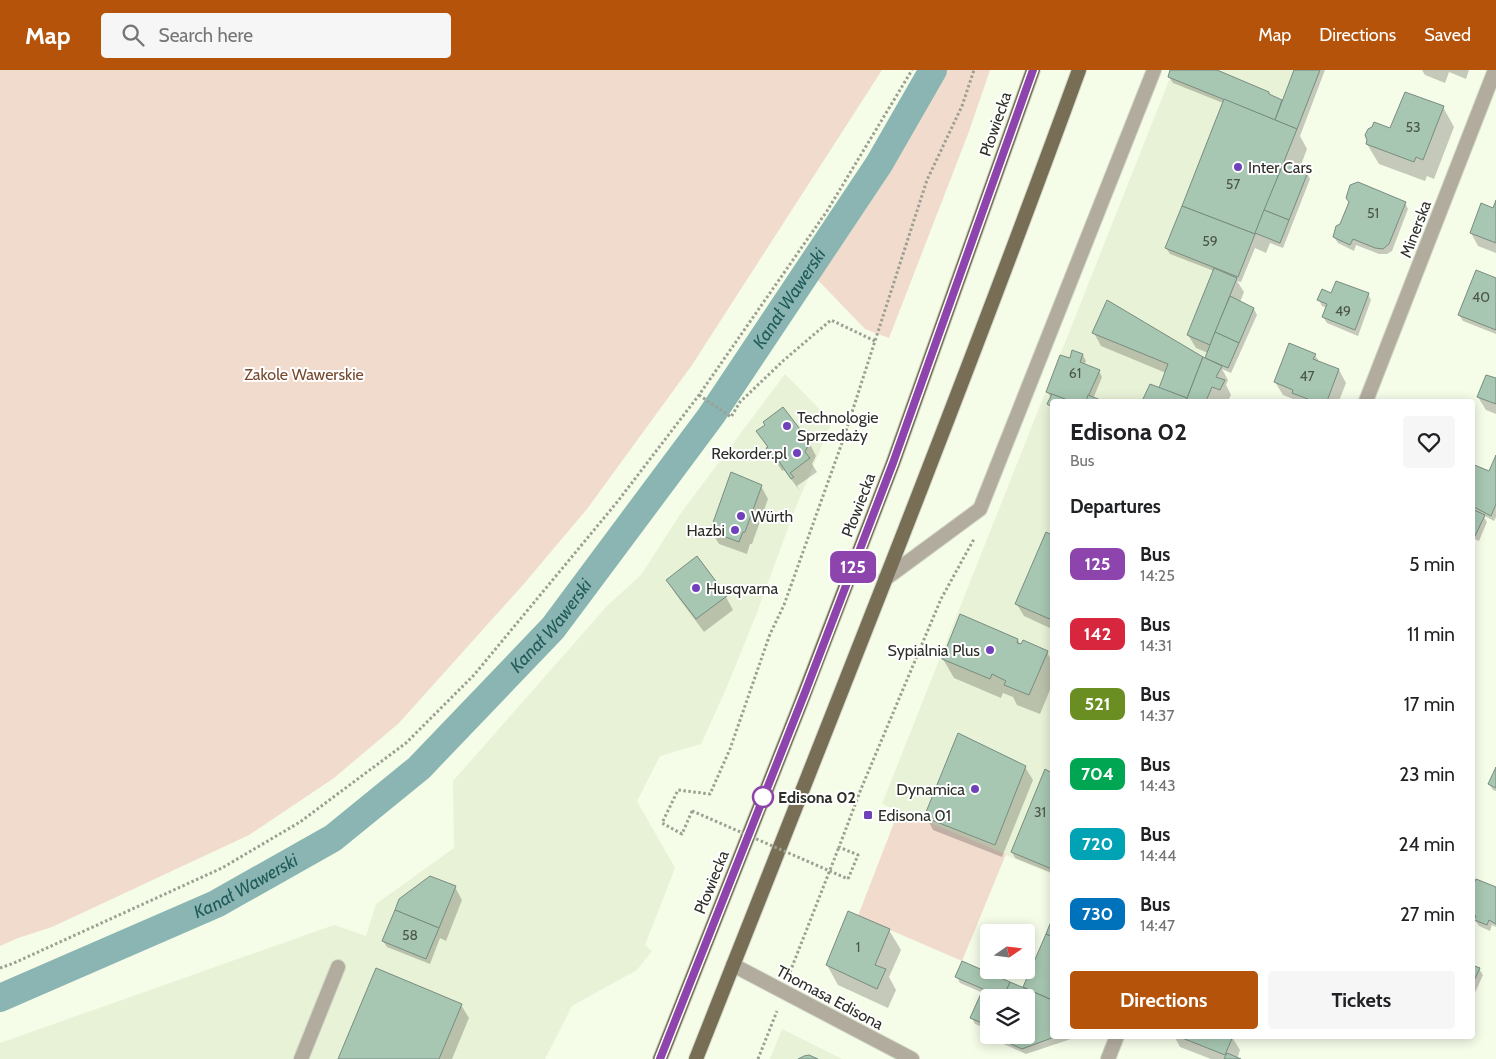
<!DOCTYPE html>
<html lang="en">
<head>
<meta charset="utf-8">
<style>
	:root { --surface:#fff; --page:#f6f6f6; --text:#202124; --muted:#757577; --accent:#b45309 }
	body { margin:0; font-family:Cabin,sans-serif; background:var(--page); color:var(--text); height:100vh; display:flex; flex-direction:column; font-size:19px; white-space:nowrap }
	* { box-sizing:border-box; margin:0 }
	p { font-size:16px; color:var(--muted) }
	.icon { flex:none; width:28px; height:28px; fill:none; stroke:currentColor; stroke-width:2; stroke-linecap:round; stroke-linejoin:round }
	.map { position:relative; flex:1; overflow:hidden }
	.sheet { position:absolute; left:1050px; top:329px; width:425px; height:640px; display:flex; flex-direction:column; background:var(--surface); border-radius:5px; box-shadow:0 2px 12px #0003 }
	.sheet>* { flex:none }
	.badge { padding:0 10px; border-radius:8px; font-size:18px; line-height:32px }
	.needle { width:32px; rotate:76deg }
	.controls { position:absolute; left:980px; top:854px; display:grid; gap:10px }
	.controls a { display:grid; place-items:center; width:55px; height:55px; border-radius:5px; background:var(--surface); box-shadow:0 2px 12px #0003; font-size:25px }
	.map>.badge { position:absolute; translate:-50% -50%; box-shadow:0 0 0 2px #fff }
	h2 { padding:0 20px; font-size:19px; line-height:45px }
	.round { display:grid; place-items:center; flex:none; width:52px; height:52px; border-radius:5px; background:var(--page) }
	.headline { display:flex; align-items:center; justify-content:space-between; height:85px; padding:0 20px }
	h1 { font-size:24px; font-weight:800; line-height:38px }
	.primary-button { display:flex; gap:10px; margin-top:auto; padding:10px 20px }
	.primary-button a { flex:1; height:58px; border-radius:5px; background:var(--accent); color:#fff; font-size:20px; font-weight:800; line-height:58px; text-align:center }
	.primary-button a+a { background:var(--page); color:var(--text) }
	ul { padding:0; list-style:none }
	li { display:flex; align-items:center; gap:15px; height:70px; padding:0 20px }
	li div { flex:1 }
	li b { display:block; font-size:19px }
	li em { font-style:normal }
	li .badge { min-width:55px; font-weight:700; text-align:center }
	header { display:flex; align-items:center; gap:30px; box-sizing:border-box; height:70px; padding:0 25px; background:var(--accent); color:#fff }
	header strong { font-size:24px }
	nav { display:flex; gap:28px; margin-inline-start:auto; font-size:18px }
	.search { width:350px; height:45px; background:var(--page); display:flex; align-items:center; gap:12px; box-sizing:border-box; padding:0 18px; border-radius:5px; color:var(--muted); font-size:19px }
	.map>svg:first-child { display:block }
	.built { fill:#e8f2d6 }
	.green { fill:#f1dbcd }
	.shadow { fill:#0003 }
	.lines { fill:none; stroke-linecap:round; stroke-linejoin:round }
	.canal { stroke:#8ab5b2; stroke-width:28 }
	.building { fill:#a7c7b2; stroke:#798c80 }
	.minor-casing { stroke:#d1d7c5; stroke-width:16 }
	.primary-casing { stroke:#d1d7c5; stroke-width:16 }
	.path { stroke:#9ba092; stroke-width:3; stroke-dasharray:2.5 2.5; stroke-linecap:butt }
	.minor { stroke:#b2ac9f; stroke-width:14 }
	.primary { stroke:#786e55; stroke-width:14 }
	.path-bridge { stroke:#9ba092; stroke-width:3; stroke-dasharray:2.5 2.5; stroke-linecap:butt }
	.line-casing { stroke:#fff; stroke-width:11 }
	.line { stroke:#8e44ad; stroke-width:8 }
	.poi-dot { fill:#6f42ba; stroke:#fff; stroke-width:2 }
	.stop-dot { fill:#fff; stroke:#8e44ad; stroke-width:2.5 }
	.labels { text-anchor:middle; stroke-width:4; stroke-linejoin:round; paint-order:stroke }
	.number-label { font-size:14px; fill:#4c554a }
	.street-label { font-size:16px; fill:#2d2f28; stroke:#fff }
	.poi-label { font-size:16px; fill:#2d2f28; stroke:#fff; text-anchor:start }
	.park-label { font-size:16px; fill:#784a2d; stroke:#fff }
	.stop-label { font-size:16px; font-weight:bold; fill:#2d2f28; stroke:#fff; text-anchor:start }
	.water-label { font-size:18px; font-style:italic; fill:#205b59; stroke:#fff }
</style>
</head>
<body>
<header>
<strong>Map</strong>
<div class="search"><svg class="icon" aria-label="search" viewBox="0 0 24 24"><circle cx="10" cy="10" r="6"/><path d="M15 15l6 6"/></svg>Search here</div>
<nav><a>Map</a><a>Directions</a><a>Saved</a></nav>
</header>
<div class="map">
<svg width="1496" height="989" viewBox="0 0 1496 989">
	<rect width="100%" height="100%" fill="#f5fce8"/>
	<g class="built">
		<polygon points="1170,0 1320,0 1205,288 1203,287 1186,331 1052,331 1052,804 882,734 1170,8 1168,7"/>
		<polygon points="785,304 832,352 795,439 756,545 726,619 701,674 660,686 637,731 675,798 645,875 652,881 637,900 572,936 545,989 0,989 0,973 334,855 366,866 376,834 454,778 453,711 607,536 641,505 681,443"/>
		<polygon points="782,959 842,989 770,989"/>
	</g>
	<g class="green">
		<polygon points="0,0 882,0 692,295 587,439 522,516 399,653 334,708 249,765 52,857 18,868 0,876"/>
		<polygon points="938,0 990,0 968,64 889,268 865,259 814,206"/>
		<polygon points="899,740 1006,784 962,891 858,846"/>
	</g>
	<g class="shadow">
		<polygon points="1172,0 1214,0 1268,23 1270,26 1283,32 1295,0 1325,0 1300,66 1307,79 1299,100 1307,103 1310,109 1283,178 1270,173 1266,183 1255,178 1241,212 1237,211 1244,222 1240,232 1254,239 1257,245 1231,303 1222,299 1228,310 1226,315 1231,325 1228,331 1220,329 1219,331 1146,331 1144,329 1159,319 1166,303 1101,276 1094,263 1168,268 1206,289 1208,283 1196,278 1188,265 1214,201 1170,184 1166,178 1223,33 1173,13 1169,7"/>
		<polygon points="1422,0 1469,0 1466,9 1449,2 1445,13 1425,5"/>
		<polygon points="1443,37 1454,57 1434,109 1427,106 1425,111 1379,94 1367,74 1391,60"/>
		<polygon points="1405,133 1408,139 1392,181 1387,184 1379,184 1356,175 1354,181 1338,173 1334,167"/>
		<polygon points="1496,133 1496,183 1478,176 1471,163 1494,139"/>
		<polygon points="1496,210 1496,264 1463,251 1459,245"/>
		<polygon points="1368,224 1371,230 1358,266 1327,253 1323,247 1327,238 1322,236 1319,230 1332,225"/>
		<polygon points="1073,282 1083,285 1086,291 1084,295 1099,301 1102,307 1093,329 1100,331 1052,331 1052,341 1049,334 1051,328 1047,321 1070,290"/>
		<polygon points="1315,285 1320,293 1339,300 1346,313 1339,331 1298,331 1283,325 1275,312"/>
		<polygon points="1496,310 1496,344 1486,340 1478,327"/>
		<polygon points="766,355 809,372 816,386 812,394 817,402 797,416 800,421 784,400 782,401 758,362"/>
		<polygon points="1496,388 1496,447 1494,451 1483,445 1487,452 1479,471 1472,468 1472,395 1489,402"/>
		<polygon points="761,416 768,429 752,474 750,474 747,484 719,474 711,461"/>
		<polygon points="1047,464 1052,466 1052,559 1024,546 1016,533"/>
		<polygon points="667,510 726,527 733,540 704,562 675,523"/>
		<polygon points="1018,570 1022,577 1047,582 1052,592 1052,615 1040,644 1017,635 1013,627 1003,623 1001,628 954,608 943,589"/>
		<polygon points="1025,697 1033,710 1002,787 933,760 926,746"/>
		<polygon points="1496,700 1496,721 1493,720 1489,714"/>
		<polygon points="1045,701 1052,704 1052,803 1015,788 1012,782"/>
		<polygon points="1472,720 1475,725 1472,732"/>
		<polygon points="455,817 462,830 446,871 440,868 430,894 387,877 383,871"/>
		<polygon points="1496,819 1496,857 1492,855 1490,861 1479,856 1475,850 1472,849 1472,821"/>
		<polygon points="1052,852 1052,966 1072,966 1071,969 1026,984 992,969 990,965 1026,965 1026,928 989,928 989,960 975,954 972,948 983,923 960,913 957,907 1026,920 1024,917"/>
		<polygon points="889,860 901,880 889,907 896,920 888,938 838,915 827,895"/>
		<polygon points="1472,896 1479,899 1483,905 1473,927"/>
		<polygon points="461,935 469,948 452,989 339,989"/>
		<polygon points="1174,966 1230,966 1232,967 1240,980 1237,989 1211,989 1180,977"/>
	</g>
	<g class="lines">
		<path class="canal" id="s1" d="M0,928l216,-94 117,-66 86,-70 134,-140 158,-212 168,-252 54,-94"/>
	</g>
	<g class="building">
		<polygon points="1170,0 1217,0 1269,22 1269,24 1282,30 1275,50 1168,7"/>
		<polygon points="1294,0 1320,0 1297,59 1275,50"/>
		<polygon points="1405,22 1444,36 1423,90 1416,87 1414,92 1366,74 1367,70 1365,65 1368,59 1372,57 1374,52 1390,58"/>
		<polygon points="1224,29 1297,59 1255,164 1182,136"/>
		<polygon points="1284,92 1308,102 1289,150 1264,140"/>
		<polygon points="1358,112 1406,132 1389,174 1383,179 1375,178 1353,169 1350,175 1333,167 1336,156 1340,154 1349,132 1346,128 1350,115"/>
		<polygon points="1496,130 1496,173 1470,163 1481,133 1493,138"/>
		<polygon points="1182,136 1255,164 1238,207 1165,178"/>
		<polygon points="1264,140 1289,150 1280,173 1255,163"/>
		<polygon points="1214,198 1237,208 1210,275 1187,265"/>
		<polygon points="1476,200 1496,208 1496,260 1458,245"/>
		<polygon points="1336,211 1369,223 1355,260 1322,247 1327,234 1317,230 1322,219 1331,223"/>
		<polygon points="1230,226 1254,238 1239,273 1215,262"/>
		<polygon points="1107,230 1203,287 1187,328 1159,318 1168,294 1092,263"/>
		<polygon points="1215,262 1239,273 1228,298 1205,288"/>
		<polygon points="1289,273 1316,284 1313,289 1339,299 1327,331 1313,331 1292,323 1293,320 1274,312"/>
		<polygon points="1072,280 1083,284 1080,292 1100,300 1086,331 1070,331 1046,322 1060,285 1070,288"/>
		<polygon points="1203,287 1222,296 1216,307 1225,310 1220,320 1212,317 1206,331 1186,331"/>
		<polygon points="1486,305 1496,308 1496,334 1477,327"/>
		<polygon points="1150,314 1187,328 1186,331 1149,331 1143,329"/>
		<polygon points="1052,324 1070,331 1052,331 1052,337 1047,334"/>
		<polygon points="1088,325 1103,331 1086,331"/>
		<polygon points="783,337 810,372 805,382 810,388 790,403 794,407 791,409 776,387 773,389 766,378 768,377 756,361 765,355 763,352"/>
		<polygon points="1496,385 1496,434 1491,446 1472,436 1472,394 1489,401"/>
		<polygon points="731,402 762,415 745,462 743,462 739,472 710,461"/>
		<polygon points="1472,439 1485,445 1475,466 1472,464"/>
		<polygon points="1046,462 1052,465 1052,550 1015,534"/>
		<polygon points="697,486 727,526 696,549 666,510"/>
		<polygon points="960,544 1018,569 1017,573 1021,574 1023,570 1048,581 1029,625 1004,615 1006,611 992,604 990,609 942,589"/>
		<polygon points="958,663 1026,696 995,775 924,747"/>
		<polygon points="1496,697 1496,718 1488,714"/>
		<polygon points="1045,699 1052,703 1052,799 1011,782"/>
		<polygon points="430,806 456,816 439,858 395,840 399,829"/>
		<polygon points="1476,809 1496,817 1496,854 1489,850 1487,855 1474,850 1476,846 1472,845 1472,818"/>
		<polygon points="395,840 439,858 426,889 382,871"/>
		<polygon points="848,841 890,859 875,895 886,899 877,919 826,895"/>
		<polygon points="1052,849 1052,867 1046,864"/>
		<polygon points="1046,864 1052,867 1052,930 1023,917"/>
		<polygon points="962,891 1010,912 1003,928 989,928 989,956 970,948 983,919 955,907"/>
		<polygon points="1472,895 1480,898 1472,915"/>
		<polygon points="376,898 462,934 439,989 338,989"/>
		<polygon points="1010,912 1052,930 1052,966 1057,966 1022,979 991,965 1026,965 1026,928 1003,928"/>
		<polygon points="1177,966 1233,966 1225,985"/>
		<polygon points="1227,983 1241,989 1224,989"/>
		<polygon points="809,985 818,989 798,989 804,986"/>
	</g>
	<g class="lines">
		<defs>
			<g id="minor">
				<polyline points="1366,331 1495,0"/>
				<polyline points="885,509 980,439 1154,0"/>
				<polyline points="733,895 912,989"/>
				<polyline points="301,989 338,897"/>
				<polyline points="1108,989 1117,966"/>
			</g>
			<g id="primary">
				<polyline points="660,989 800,635 893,393 1033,0"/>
				<path d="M696,989c130,-329 262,-657 383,-989"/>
			</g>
		</defs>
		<use href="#minor" class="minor-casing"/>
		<use href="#primary" class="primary-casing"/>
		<g class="path">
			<polyline points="699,325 731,347 740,332 784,290 831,250 875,271"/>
			<polyline points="692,741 682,764 662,753 678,720 710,724 730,679 770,564 784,535 843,370 927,110 962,36 974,0"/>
			<polyline points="848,809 858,785 839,777 861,719 941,529 974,469"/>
			<polyline points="0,898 14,893 222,798 300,752 406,673 474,605 618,431 699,325 827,141 912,0"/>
			<polyline points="790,902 839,777"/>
			<polyline points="758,989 777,941"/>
		</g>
		<use href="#minor" class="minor"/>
		<use href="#primary" class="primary"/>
		<polyline class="path-bridge" points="692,741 848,809"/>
	</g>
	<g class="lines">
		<defs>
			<polyline id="line" points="660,989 806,620 893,393 1033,0"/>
		</defs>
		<use href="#line" class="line-casing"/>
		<use href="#line" class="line"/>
	</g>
	<g class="poi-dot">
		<circle cx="1238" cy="97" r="5"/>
		<circle cx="787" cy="356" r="5"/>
		<circle cx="797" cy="383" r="5"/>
		<circle cx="741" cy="446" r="5"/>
		<circle cx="735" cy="460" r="5"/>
		<circle cx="696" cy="518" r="5"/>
		<circle cx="990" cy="580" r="5"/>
		<circle cx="975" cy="719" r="5"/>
		<rect x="863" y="740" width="10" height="10" rx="2.5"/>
	</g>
	<circle class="stop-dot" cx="763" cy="727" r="10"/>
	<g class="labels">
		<g class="number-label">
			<text x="1413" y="62">53</text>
			<text x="1233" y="119">57</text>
			<text x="1373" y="148">51</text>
			<text x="1210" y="176">59</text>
			<text x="1481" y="232">40</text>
			<text x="1343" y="246">49</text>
			<text x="1075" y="308">61</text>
			<text x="1307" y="311">47</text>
			<text x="1040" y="747">31</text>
			<text x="410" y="870">58</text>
			<text x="858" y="882">1</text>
		</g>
		<g class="street-label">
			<text transform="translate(995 54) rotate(-71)" y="6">Płowiecka</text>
			<text transform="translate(1415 159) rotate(-69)" y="6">Minerska</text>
			<text transform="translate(858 435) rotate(-69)" y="6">Płowiecka</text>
			<text transform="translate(711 812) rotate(-68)" y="6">Płowiecka</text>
			<text transform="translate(830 927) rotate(28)" y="6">Thomasa Edisona</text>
		</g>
		<g class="poi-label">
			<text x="1248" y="103">Inter Cars</text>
			<text x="797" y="353">Technologie<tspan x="797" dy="18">Sprzedaży</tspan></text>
			<text x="787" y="389" text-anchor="end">Rekorder.pl</text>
			<text x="751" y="452">Würth</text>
			<text x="725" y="466" text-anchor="end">Hazbi</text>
			<text x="706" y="524">Husqvarna</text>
			<text x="980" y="586" text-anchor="end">Sypialnia Plus</text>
			<text x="965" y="725" text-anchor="end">Dynamica</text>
			<text x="878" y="751">Edisona 01</text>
		</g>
		<g class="park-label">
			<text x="304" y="310">Zakole Wawerskie</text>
		</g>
		<g class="stop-label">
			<text x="778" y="733">Edisona 02</text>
		</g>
		<g class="water-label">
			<text dy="6" stroke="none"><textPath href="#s1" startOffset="1080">Kanał Wawerski</textPath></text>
			<text dy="6" stroke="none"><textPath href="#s1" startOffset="675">Kanał Wawerski</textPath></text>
			<text dy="6" stroke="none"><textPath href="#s1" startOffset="270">Kanał Wawerski</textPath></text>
		</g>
	</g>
</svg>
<div class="controls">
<a><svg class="needle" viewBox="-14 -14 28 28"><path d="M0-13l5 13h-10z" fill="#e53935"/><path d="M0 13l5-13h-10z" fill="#757577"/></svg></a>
<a><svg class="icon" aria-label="layers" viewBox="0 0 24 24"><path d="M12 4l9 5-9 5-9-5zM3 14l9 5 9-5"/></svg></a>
</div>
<b class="badge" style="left:853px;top:497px;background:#8e44ad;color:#fff">125</b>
<section class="sheet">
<div class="headline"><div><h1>Edisona 02</h1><p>Bus</p></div><a class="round"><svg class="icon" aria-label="heart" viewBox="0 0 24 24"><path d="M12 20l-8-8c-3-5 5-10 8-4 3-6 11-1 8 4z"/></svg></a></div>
<h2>Departures</h2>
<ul>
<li><span class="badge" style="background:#8e44ad;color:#fff">125</span><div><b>Bus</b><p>14:25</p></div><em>5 min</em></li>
<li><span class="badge" style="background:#d7263d;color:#fff">142</span><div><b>Bus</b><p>14:31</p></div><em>11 min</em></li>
<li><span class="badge" style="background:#6b8e23;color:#fff">521</span><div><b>Bus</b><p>14:37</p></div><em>17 min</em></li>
<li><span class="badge" style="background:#00a651;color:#fff">704</span><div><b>Bus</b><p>14:43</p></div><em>23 min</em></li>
<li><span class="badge" style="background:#00a3b4;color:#fff">720</span><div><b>Bus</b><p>14:44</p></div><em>24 min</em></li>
<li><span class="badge" style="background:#0072bc;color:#fff">730</span><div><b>Bus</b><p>14:47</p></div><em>27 min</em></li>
</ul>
<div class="primary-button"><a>Directions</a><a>Tickets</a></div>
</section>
</div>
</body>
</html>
